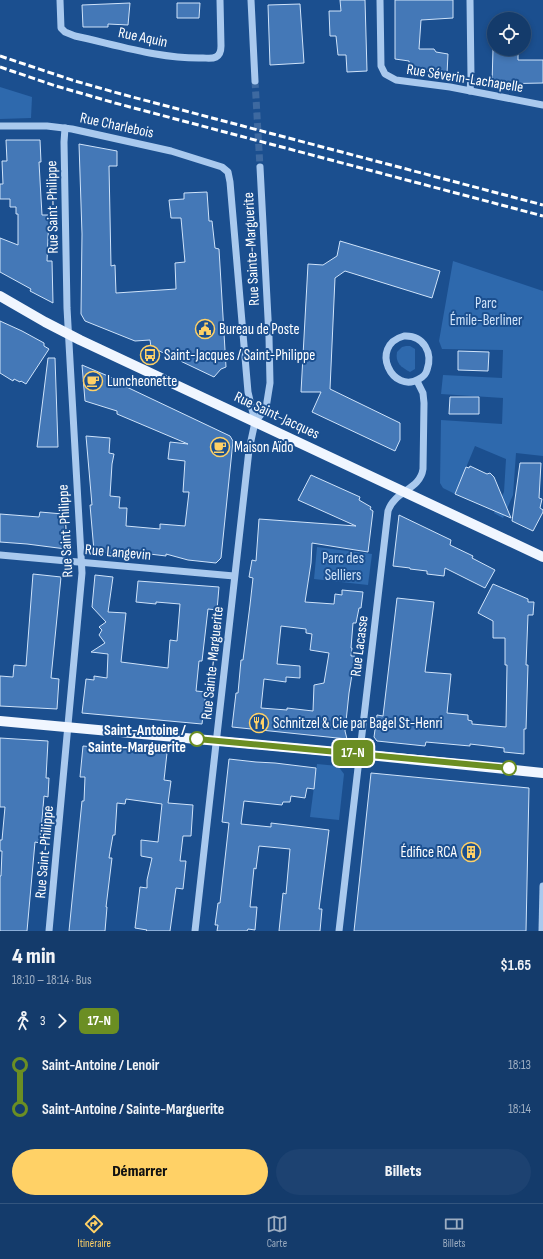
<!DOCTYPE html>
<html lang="fr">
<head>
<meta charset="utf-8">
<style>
	:root { --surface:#143b6b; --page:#1d4271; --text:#f1f3f6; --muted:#9dadc1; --line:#33557e; --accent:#ffd166 }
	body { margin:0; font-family:"Sofia Sans Condensed",sans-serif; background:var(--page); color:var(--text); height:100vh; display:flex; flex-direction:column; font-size:15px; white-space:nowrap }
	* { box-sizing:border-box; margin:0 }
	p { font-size:13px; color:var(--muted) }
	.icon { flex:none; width:22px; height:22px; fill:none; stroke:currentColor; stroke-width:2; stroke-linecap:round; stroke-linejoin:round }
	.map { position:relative; height:931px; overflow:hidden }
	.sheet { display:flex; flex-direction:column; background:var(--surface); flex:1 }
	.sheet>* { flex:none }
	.badge { padding:0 8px; border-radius:6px; font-size:14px; line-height:26px }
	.fabs { position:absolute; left:487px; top:12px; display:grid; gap:8px }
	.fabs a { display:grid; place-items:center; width:44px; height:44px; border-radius:50%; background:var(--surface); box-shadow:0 2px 6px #0003,0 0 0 1px var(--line); font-size:20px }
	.map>.badge { position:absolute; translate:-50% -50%; box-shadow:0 0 0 2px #fff }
	.legs { display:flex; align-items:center; gap:6px; height:44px; padding:0 12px; font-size:13px }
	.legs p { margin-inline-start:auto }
	.headline { display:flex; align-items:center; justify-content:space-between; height:68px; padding:0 12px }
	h1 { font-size:22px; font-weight:800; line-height:30px }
	.button { display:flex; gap:8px; margin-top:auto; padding:8px 12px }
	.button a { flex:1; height:46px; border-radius:24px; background:var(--accent); color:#111; font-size:16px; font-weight:800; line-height:46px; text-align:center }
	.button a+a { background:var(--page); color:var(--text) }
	ul { padding:0 12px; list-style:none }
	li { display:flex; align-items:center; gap:14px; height:44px; font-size:15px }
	li i { display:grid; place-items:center; width:6px; height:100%; margin:0 5px; background:currentColor }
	li i::after { content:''; width:10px; height:10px; margin:-5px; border:3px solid; border-radius:50%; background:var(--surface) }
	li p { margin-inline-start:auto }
	li:first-child i { background:linear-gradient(#0000 50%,currentColor 0) }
	li:last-child i { background:linear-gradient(currentColor 50%,#0000 0) }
	.tab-bar { display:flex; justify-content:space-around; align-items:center; height:56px; border-top:1px solid var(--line); background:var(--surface); font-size:11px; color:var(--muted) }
	.tab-bar a { display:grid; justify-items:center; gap:2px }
	.tab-bar .current { color:var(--accent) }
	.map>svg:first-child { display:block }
	.green { fill:#2e69ad }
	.building { fill:#4478b7; stroke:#cfe3fa; fill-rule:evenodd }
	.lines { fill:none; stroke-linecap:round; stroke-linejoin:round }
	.minor-tunnel { stroke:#3d69a0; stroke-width:7; stroke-dasharray:7 3.5; stroke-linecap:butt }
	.minor { stroke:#a9c9ee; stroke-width:7 }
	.major { stroke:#f0f6ff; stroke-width:10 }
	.rail { stroke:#fff; stroke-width:3; stroke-dasharray:7 3; stroke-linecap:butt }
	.line-1-casing { stroke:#fff; stroke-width:9 }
	.line-1 { stroke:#6b8e23; stroke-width:6 }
	.stop-1-dot { fill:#fff; stroke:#6b8e23; stroke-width:2 }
	.labels { text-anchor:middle; stroke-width:4; stroke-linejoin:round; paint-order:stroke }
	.street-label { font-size:15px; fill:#fff; stroke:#1b4f8f }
	.park-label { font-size:15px; fill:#cfe3fa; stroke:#1b4f8f }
	.poi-label { font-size:15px; fill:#fff; stroke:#1b4f8f; text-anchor:start }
	.stop-label { font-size:15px; font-weight:bold; fill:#fff; stroke:#1b4f8f; text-anchor:end }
</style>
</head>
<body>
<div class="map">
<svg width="543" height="931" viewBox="0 0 543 931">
	<rect width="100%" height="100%" fill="#1b4f8f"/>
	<g class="green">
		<polygon points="0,87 32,97 31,118 0,119"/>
		<polygon points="453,261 543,291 543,456 516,453 513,495 503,518 494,513 504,492 506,459 475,446 455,494 443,488 440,483 441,420 502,424 503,398 441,394 443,375 502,378 503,350 442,349 439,341"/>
		<path d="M406,346h4l5,3v20l-5,3c-9,-5 -15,-9 -13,-20l5,-5z"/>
		<polygon points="317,547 372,554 368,585 314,579"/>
		<polygon points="317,764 338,766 344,774 339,820 310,817"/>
	</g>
	<g class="building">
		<polygon points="340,0 365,0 367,71 347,72 346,55 338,55 336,36 330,36 329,11 341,11"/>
		<polygon points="395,0 453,0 453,18 421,20 419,49 434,49 436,52 448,54 447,74 410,69 409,61 395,59"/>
		<polygon points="130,3 128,25 108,24 108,27 83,27 82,5"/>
		<polygon points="177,3 200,3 199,18 177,18"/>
		<polygon points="300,4 304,63 270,65 268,5"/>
		<polygon points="493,49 518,49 518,60 543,60 543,83 492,84"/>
		<polygon points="6,140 40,140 41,162 39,162 41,198 42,215 49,215 47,261 52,261 53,303 30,291 31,289 0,272 0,238 18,245 18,214 16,214 16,207 10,207 10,199 0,199 0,184 3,184 2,161 7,161"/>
		<polygon points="79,144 117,151 117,166 109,166 111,266 115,265 116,293 176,289 175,263 185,262 181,218 171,218 169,200 184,199 184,193 207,192 209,221 212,221 215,248 219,249 226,367 221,369 214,377 151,347 150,340 135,341 85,321 81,314 82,234"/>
		<polygon points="340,241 440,271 432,298 345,271 335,278 330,389 400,423 400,440 395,451 312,412 321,392 301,392 308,264 323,265 337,256"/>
		<polygon points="0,321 22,331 44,343 44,346 49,349 26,384 21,381 20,382 14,379 13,381 0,373"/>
		<polygon points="458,351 489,352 488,371 458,370"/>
		<polygon points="48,358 55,358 58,447 37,447"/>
		<polygon points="82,365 115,379 114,381 230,436 233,441 221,558 216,563 188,560 166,554 166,556 125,551 124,555 94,551 90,505 92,505 86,436 110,438 109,453 114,454 112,464 110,496 120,497 119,508 127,508 126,526 160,529 160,524 185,526 189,492 183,492 185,461 168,459 170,442 188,444 117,414 117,411 85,401"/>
		<polygon points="450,397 479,397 479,414 449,414"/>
		<polygon points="520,463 541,463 539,498 542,499 540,508 543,510 543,512 533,531 512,521"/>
		<polygon points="470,466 487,474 490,473 494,477 511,518 455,494 466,467 469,468"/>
		<path d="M311,475l49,22 -1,3 12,7 -1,2 3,2 -5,41 -56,-9 -1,20 -6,39 29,2 1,-10 7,1v-5l21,2 -2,16h-2l-3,15h-3l-2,25h1l-1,8h4l-6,37 -4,38 2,8 -115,-12 4,-34h2l3,-33h2l7,-55 3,-27 -4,-1 3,-17 4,1 3,-42 97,7 -58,-26zM281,626l25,3v4l6,1 -2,16 19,3 -5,30 -10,2 -1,26 -26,-3v2l-26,-2 3,-29 22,3v-5l14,1v-12l-23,-2z"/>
		<polygon points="40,512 63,514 66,549 27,544 0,542 0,514 39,517"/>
		<polygon points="399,515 451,540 450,545 473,556 472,558 495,570 485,588 445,568 444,576 427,574 427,571 410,569 410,568 393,566"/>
		<polygon points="33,574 61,577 51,678 59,679 57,709 0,706 0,676 13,677 14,665 26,666"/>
		<polygon points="95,575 113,577 108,612 126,613 121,662 168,668 170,640 177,641 180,604 156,602 156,604 136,602 138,581 219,587 217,610 208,609 202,661 199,661 196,691 206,692 202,724 82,713 86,679 94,680 94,676 107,678 108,654 91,652 105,643 99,635 102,630 99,627 106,622 92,607"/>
		<polygon points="493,584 528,599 528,602 534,602 533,615 528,615 526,665 528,665 526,729 524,729 524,754 504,752 504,748 470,744 470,746 426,742 425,746 377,741 374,737 377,715 383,716 397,598 434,602 425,672 451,674 447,713 468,715 468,720 472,721 472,724 506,727 507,665 505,665 505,638 493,638 493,621 478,613"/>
		<polygon points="0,738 48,741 46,778 49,778 48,797 44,796 40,843 35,842 27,931 0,931 0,876 1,876 2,851 0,851 0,840 2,840 5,807 0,807"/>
		<polygon points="83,746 167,753 164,780 171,781 168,803 193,805 191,836 183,836 180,861 186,861 183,889 176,888 170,931 146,931 147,930 135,928 140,887 147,888 147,880 152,858 141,856 141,840 158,842 162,804 126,799 125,804 117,803 115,835 113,835 109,858 112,858 106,907 107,907 105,931 69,931 82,801 84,801 85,777 80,777"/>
		<polygon points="229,759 256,762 275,763 316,768 314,789 307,788 305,798 291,796 290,802 283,802 282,805 244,801 241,824 271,827 271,823 329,830 319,909 322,909 320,931 279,931 283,893 286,894 290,849 259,846 256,869 254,868 250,907 257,907 255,930 248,929 247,931 217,931 218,925 215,925 218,903 220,903 229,823 222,822"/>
		<polygon points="371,773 529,788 526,931 354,931"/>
	</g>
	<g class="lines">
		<polyline class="minor-tunnel" points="255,81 260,167"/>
		<g class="minor">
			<path d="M60,0l1,28 4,4 10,4c42,9 85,23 128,22 4,0 9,1 13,-1 4,-2 5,-6 5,-11l-1,-46"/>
			<polyline points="251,0 255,81"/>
			<polyline points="380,0 381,66 385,74 396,80 450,87 543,105"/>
			<polyline points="470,91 471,77 470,0"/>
			<polyline points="0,126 47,126 72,129 171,151 222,167 228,172 230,182 248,392 255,422"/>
			<path d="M404,336c20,-1 29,17 23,34 -1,4 -4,7 -8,9 -26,16 -51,-33 -15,-43z"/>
			<polyline points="0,555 234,576"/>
			<polyline points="49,931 82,573 67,308 64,142 65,128"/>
			<polyline points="195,931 249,450 255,422 266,408 270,383 269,337 260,167"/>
			<path d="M339,931l49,-420c7,-21 32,-21 35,-42l1,-66 -1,-10 -6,-12"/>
			<polyline points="542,931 543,886"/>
		</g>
		<g class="major">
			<polyline points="0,296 45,322 80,340 543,557"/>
			<polyline points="0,721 359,754 543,773"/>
		</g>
		<g class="rail">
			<polyline points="0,56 75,81 121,94 543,205"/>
			<polyline points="0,67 56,86 115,103 543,216"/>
		</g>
	</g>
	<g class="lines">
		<defs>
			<polyline id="line-1" points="197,739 509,768"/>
		</defs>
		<use href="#line-1" class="line-1-casing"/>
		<use href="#line-1" class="line-1"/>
	</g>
	<defs>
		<symbol id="civic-ring" viewBox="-11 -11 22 22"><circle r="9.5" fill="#1b4f8f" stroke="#ffd166" stroke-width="1.5"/><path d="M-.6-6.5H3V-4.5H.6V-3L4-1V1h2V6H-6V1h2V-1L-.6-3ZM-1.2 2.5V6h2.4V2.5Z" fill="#ffd166"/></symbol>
		<symbol id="bus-ring" viewBox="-11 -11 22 22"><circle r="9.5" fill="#1b4f8f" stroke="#ffd166" stroke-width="1.5"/><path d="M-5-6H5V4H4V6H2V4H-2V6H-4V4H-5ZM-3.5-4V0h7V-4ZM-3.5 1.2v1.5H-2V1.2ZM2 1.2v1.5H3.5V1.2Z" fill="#ffd166"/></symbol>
		<symbol id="cafe-ring" viewBox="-11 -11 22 22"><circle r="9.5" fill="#1b4f8f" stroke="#ffd166" stroke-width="1.5"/><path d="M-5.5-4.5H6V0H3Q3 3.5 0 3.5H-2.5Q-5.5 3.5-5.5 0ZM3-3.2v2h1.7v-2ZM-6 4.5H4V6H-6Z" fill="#ffd166"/></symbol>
		<symbol id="restaurant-ring" viewBox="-11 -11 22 22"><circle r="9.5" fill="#1b4f8f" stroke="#ffd166" stroke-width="1.5"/><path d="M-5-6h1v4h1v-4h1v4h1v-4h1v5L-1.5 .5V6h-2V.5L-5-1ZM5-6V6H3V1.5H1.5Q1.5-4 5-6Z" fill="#ffd166"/></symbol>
		<symbol id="building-ring" viewBox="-11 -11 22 22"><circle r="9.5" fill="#1b4f8f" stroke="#ffd166" stroke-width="1.5"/><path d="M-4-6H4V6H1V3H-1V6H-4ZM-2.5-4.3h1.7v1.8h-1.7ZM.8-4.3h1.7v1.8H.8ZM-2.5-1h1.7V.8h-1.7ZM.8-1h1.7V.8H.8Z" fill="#ffd166"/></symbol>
	</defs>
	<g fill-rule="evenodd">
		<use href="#civic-ring" x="194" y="318" width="22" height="22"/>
		<use href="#bus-ring" x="139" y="344" width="22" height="22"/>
		<use href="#cafe-ring" x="82" y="370" width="22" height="22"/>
		<use href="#cafe-ring" x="209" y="436" width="22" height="22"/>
		<use href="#restaurant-ring" x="248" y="712" width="22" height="22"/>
		<use href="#building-ring" x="460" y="841" width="22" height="22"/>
	</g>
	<g class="stop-1-dot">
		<circle cx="197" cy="739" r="7"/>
		<circle cx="509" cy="768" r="7"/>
	</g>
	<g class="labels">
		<g class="street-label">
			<text transform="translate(143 37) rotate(12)" y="5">Rue Aquin</text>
			<text transform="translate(465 78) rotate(9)" y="5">Rue Séverin-Lachapelle</text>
			<text transform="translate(117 125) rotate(12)" y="5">Rue Charlebois</text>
			<text transform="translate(52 207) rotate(-91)" y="5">Rue Saint-Philippe</text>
			<text transform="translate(251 249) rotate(-93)" y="5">Rue Sainte-Marguerite</text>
			<text transform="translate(277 415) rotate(25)" y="5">Rue Saint-Jacques</text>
			<text transform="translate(65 531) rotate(-93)" y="5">Rue Saint-Philippe</text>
			<text transform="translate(118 552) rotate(5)" y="5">Rue Langevin</text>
			<text transform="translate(359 646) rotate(-83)" y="5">Rue Lacasse</text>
			<text transform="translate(212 663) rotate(-84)" y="5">Rue Sainte-Marguerite</text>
			<text transform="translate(44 852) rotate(-85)" y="5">Rue Saint-Philippe</text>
		</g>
		<g class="park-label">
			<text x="486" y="308">Parc<tspan x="486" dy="17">Émile-Berliner</tspan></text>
			<text x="343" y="563">Parc des<tspan x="343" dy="17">Selliers</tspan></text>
		</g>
		<g class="poi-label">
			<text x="219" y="334">Bureau de Poste</text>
			<text x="164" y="360">Saint-Jacques / Saint-Philippe</text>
			<text x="107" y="386">Luncheonette</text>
			<text x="234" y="452">Maison Aïdo</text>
			<text x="273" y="728">Schnitzel &amp; Cie par Bagel St-Henri</text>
			<text x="457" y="857" text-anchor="end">Édifice RCA</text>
		</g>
		<g class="stop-label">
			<text x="186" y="735">Saint-Antoine /<tspan x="186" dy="17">Sainte-Marguerite</tspan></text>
		</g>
	</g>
</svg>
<div class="fabs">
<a><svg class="icon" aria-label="locate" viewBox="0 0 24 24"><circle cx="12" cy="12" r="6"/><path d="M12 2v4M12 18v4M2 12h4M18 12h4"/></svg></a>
</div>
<b class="badge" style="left:353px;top:753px;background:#6b8e23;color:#fff">17-N</b>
</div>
<section class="sheet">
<div class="headline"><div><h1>4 min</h1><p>18:10 – 18:14 · Bus</p></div><b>$1.65</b></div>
<div class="legs"><svg class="icon" aria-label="walk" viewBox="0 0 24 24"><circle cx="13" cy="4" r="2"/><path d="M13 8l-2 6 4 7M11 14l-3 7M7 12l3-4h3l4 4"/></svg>3<svg class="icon" aria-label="forward" viewBox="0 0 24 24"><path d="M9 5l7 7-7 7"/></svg><b class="badge" style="background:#6b8e23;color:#fff">17-N</b></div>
<ul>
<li><i style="color:#6b8e23"></i><b>Saint-Antoine / Lenoir</b><p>18:13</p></li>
<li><i style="color:#6b8e23"></i><b>Saint-Antoine / Sainte-Marguerite</b><p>18:14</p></li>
</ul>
<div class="button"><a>Démarrer</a><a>Billets</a></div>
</section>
<nav class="tab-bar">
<a class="current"><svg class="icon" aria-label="directions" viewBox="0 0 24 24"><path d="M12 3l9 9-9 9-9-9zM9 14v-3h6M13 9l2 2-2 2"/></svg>Itinéraire</a>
<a><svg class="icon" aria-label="map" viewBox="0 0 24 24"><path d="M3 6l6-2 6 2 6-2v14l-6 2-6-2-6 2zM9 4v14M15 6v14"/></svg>Carte</a>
<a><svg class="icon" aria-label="tickets" viewBox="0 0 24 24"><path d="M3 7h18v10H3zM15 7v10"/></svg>Billets</a>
</nav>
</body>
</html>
